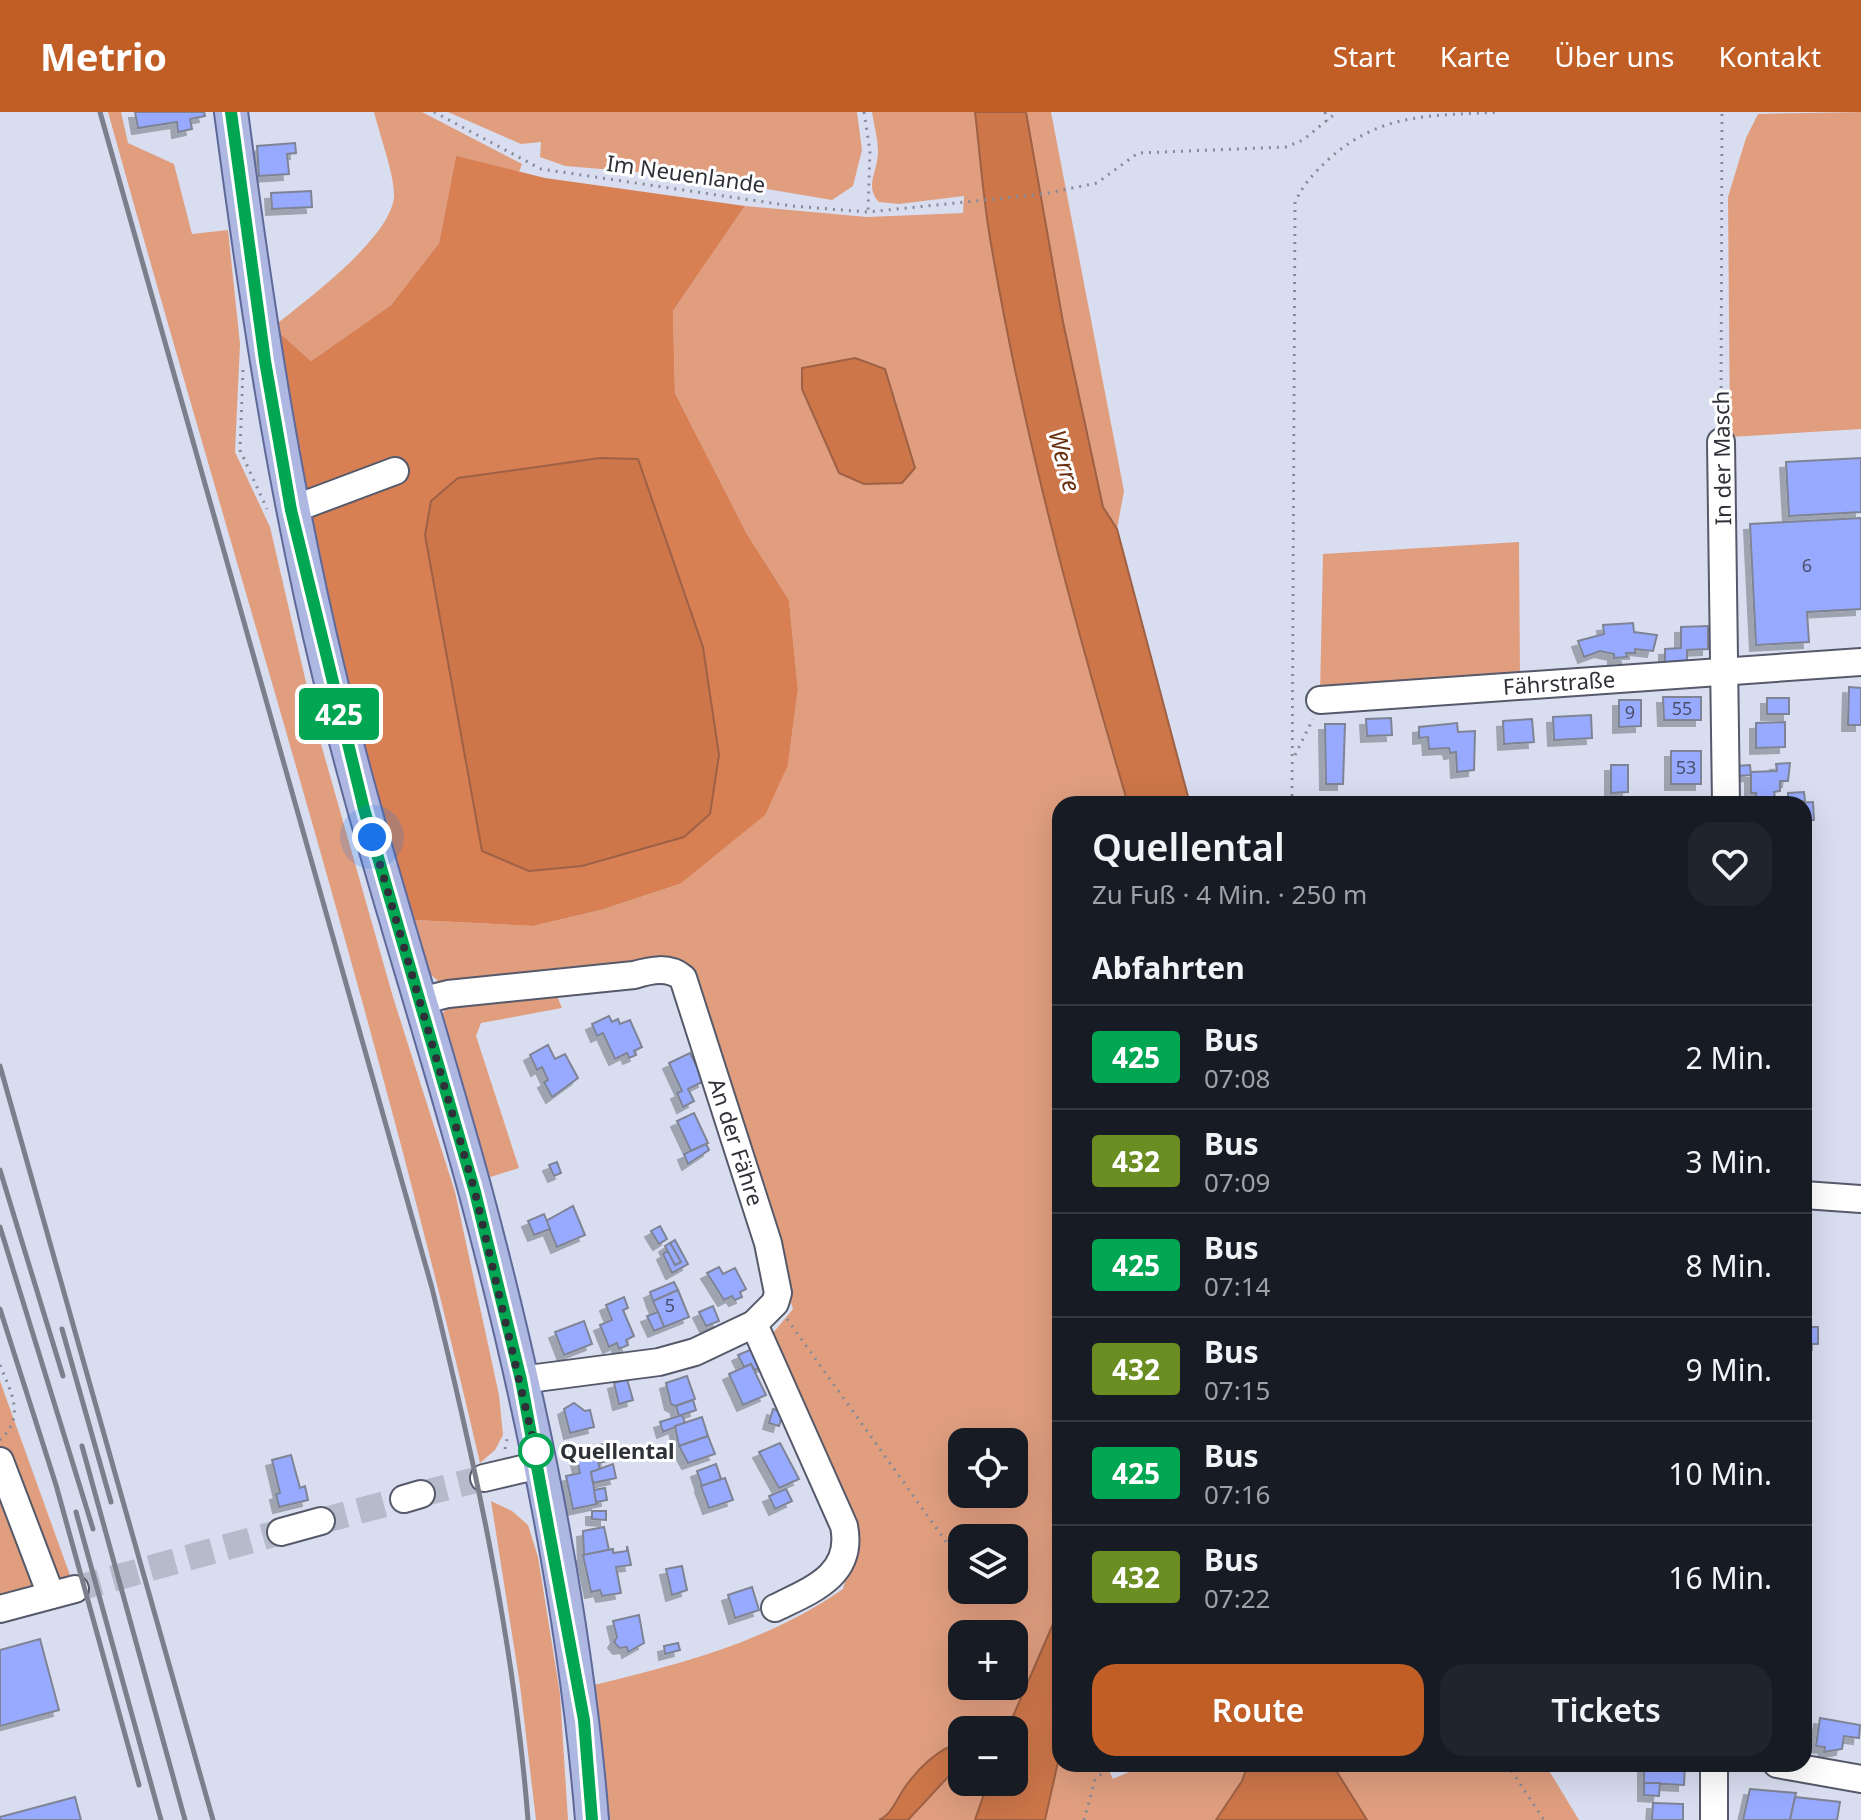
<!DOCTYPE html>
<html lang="de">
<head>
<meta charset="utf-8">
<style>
	:root { --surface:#171b24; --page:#20242c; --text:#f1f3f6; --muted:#9ea1a6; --line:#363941; --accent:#c15e26 }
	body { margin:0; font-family:"Noto Sans",sans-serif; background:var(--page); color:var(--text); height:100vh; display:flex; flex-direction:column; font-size:30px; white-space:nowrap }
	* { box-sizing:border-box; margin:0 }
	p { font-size:26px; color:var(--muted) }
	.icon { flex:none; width:44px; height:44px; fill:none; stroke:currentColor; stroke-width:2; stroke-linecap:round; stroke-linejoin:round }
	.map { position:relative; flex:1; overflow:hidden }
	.details { position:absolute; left:1052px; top:684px; width:760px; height:976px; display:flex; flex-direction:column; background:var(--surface); border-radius:24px; box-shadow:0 8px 32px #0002 }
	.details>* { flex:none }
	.badge { padding:0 16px; border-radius:6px; font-size:28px; line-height:52px }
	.buttons { position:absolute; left:948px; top:1316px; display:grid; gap:16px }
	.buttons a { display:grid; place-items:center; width:80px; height:80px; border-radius:16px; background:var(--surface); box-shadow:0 8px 32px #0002; font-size:40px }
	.you { position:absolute; width:40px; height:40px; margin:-20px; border:6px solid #fff; border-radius:50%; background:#1a73e8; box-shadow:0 0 0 12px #1a73e833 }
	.map>.badge { position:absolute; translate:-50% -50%; box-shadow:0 0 0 4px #fff }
	h2 { padding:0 40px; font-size:30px; line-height:72px }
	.round { display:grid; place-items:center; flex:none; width:84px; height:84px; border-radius:24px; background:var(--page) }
	.overview { display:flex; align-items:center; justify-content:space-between; height:136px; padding:0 40px }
	h1 { font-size:38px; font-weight:600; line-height:60px }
	.primary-button { display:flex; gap:16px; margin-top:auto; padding:16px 40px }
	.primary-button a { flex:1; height:92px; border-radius:24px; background:var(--accent); color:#fff; font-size:32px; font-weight:600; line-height:92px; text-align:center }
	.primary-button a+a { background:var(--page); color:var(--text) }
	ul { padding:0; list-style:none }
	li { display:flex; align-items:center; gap:24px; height:104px; padding:0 40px; border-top:2px solid var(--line) }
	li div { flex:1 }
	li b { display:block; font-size:30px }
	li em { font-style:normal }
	li .badge { min-width:88px; font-weight:700; text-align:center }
	header { display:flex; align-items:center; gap:48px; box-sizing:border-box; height:112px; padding:0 40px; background:var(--accent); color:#fff }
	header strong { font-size:38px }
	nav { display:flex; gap:44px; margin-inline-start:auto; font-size:28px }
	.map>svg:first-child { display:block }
	.green { fill:#e09e7f; fill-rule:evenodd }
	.forest { fill:#d88054; fill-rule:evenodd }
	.water { fill:#cd764a; stroke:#9e6145; stroke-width:2 }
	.building { fill:#97aaff; stroke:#7f8495; stroke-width:2; filter:url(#shadow) }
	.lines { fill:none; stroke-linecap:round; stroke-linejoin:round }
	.minor-tunnel { stroke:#b6bbcb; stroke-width:26; stroke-dasharray:26 13; stroke-linecap:butt }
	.minor-casing { stroke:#555969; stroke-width:30 }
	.major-casing { stroke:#5e699a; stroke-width:36 }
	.path { stroke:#868a97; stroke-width:3; stroke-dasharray:2 6; stroke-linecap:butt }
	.minor { stroke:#fff; stroke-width:26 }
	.major { stroke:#aeb7e2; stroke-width:32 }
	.rail { stroke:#7c7f8b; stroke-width:5 }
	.line-casing { stroke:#fff; stroke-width:18 }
	.line { stroke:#00a651; stroke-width:12 }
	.walk { stroke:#2f3138; stroke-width:8; stroke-dasharray:0 14.4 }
	.stop-dot { fill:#fff; stroke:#00a651; stroke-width:4 }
	.labels { text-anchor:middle; stroke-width:6; stroke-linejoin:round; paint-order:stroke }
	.number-label { font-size:18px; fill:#494f6a }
	.street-label { font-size:22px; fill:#2f3138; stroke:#fff }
	.stop-label { font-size:22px; font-weight:bold; fill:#2f3138; stroke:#fff; text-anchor:start }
	.water-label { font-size:24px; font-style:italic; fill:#682f0f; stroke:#fff }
</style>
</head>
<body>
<header>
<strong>Metrio</strong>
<nav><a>Start</a><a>Karte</a><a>Über uns</a><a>Kontakt</a></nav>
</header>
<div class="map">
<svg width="1861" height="1708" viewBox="0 0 1861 1708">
	<defs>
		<filter id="shadow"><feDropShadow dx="-6" dy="6" stdDeviation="0" flood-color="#0004"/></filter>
	</defs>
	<rect width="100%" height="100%" fill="#d8def0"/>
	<g class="green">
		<path d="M108,0h13l7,31 46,21 18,70 36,-4 12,114 -5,108 35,75 47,203 76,267 62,195 44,203 4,40 -8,15 -15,13c-105,-455 -247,-901 -372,-1351z"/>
		<path d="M374,0h48l100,52 -3,8 -63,-15 -17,86 -48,62 -80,56 -38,-34c32,-26 117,-88 121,-130 1,-21 -15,-64 -20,-85z"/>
		<polygon points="448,0 857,0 862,38 853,74 832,88 767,77 755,65 745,69 565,54 540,45 541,30 521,32"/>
		<path d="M872,0h103c29,235 86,465 153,692h-68v804l-53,122h-45v52h26l-13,38h-369l-12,-135c87,-21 175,-44 249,-96l8,-30 -83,-220 25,-30 -108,-335 -135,5 12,29 -81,15 -5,13 43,132 -32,10 -50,-158 31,-38h-29l-10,-9 -15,-53 119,6 68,-16 79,-26 108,-119 10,-76 -9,-89 -42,-66 -72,-141 -2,-82 72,-105 122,11 96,-4 1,-17 -65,8 -20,-2c-15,-16 -1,-31 -1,-50 0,-13 -4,-27 -6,-40zM962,1330h52v52h-52zM962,1426h52v52h-52zM962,1522h52v52h-52z"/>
		<polygon points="1026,0 1051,0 1124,379 1117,417 1103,395 1063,210"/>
		<polygon points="1861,0 1861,317 1730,325 1728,85 1746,26 1758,2"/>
		<polygon points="1519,430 1520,565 1320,581 1323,442"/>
		<polygon points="0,1269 71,1466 58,1469 0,1335"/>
		<polygon points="0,1364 39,1479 0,1490"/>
		<polygon points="491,1389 512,1399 528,1413 538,1445 560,1582 568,1708 536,1708 520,1573"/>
		<polygon points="1060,1641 1060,1652 1106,1652 1113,1667 1147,1652 1248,1652 1242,1669 1216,1708 1045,1708"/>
		<polygon points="1332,1652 1545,1652 1579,1708 1367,1708"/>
	</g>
	<path class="forest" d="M456,44l89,22 200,28 -72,105 2,82 72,141 42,66 9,89 -10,76 -23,50 -85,69 -79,26 -68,16 -119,-6 -74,-254 -67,-339 38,34 80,-56 48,-62zM600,346l38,1 72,355 -26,23 -102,29 -100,-15 -57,-316 6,-34 28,-23z"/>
	<g class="water">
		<path d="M975,0h51l37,210 40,185 14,22 73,275h-62c-55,-186 -106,-375 -138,-566 -7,-41 -10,-84 -15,-126z"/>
		<polygon points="855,246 885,257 915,356 902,371 864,372 839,361 802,277 802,256"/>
		<polygon points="600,346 638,347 703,535 719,643 710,702 684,725 582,754 529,759 482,739 425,423 431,389 458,366"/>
		<polygon points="1060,1496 1060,1641 1045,1708 975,1708 988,1670 1014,1670 1014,1618 1007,1618"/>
		<path d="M962,1631v19l-54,58h-29c12,-5 17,-19 24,-30 12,-18 36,-44 59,-47z"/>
		<polygon points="1248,1652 1332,1652 1367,1708 1216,1708 1242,1669"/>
	</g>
	<g class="building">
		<polygon points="135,0 204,0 205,4 190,7 192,17 178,20 177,10 138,16"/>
		<polygon points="295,31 296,41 287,42 289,62 259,64 257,34"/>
		<polygon points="311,79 312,95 272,97 271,81"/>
		<polygon points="1861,346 1861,400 1789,404 1786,350"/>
		<polygon points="1861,406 1861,497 1807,500 1809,530 1756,533 1750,412"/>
		<polygon points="1633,511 1634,520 1657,523 1653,539 1635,537 1635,541 1626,541 1627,545 1614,546 1614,542 1600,539 1584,545 1578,529 1604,522 1603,513"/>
		<polygon points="1708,514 1708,537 1687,538 1687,553 1665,554 1665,537 1681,536 1681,515"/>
		<polygon points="1849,575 1861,576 1861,613 1848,613"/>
		<polygon points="1663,585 1701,585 1701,608 1664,608"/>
		<rect x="1767" y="586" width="22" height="16"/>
		<polygon points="1619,588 1641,588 1641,614 1619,615"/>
		<polygon points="1591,603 1592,626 1554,628 1553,605"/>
		<polygon points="1391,606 1392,623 1367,624 1366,607"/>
		<polygon points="1532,607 1534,630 1504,632 1503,609"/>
		<polygon points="1785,610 1785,635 1756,636 1756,611"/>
		<polygon points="1457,611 1458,620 1475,619 1474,658 1457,660 1456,640 1450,641 1449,636 1429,637 1428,625 1419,626 1419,615"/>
		<polygon points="1325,612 1345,612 1343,672 1326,672"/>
		<rect x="1671" y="639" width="30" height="33"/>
		<polygon points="1790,651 1788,669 1780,669 1780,679 1774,680 1775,685 1756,686 1756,681 1751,681 1751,660 1777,659 1776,652"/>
		<polygon points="1611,653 1628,653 1628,680 1611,681"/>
		<polygon points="1750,653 1751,663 1737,664 1736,654"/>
		<polygon points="1804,680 1805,689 1788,690 1788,681"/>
		<polygon points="1813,690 1814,708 1804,708 1804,692 1794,691"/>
		<polygon points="609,904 612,910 618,907 620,912 630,908 642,935 634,939 636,943 629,946 627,941 615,947 603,921 597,924 592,912"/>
		<polygon points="548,933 555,947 565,942 578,966 552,985 544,970 548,968 542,955 537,958 530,943"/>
		<polygon points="690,941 704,969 688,977 694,989 683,995 677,981 682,979 669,951"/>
		<polygon points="694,1001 708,1031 691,1039 677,1009"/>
		<polygon points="706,1032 709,1038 688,1052 684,1042"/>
		<polygon points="557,1050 561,1061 554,1064 549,1053"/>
		<polygon points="573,1094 585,1123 557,1135 546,1109"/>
		<polygon points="544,1102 550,1117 534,1123 528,1109"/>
		<polygon points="660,1114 667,1127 659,1132 651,1119"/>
		<polygon points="675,1128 688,1152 672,1161 663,1142 668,1139 675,1153 681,1150 670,1131"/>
		<polygon points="670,1131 681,1150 675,1153 665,1134"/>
		<polygon points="719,1155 723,1162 735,1156 746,1177 740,1180 742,1185 735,1188 732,1184 724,1188 707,1161"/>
		<polygon points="674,1170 678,1178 653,1189 650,1180"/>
		<polygon points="678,1178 689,1205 664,1215 653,1189"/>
		<polygon points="624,1185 628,1196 623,1198 634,1224 626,1228 628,1233 619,1237 617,1231 609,1235 600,1213 612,1208 606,1193"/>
		<polygon points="713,1194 719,1209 706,1214 699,1200"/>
		<polygon points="658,1200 664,1215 654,1219 647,1204"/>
		<polygon points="584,1209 592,1232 564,1243 555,1220"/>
		<rect x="1804" y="1215" width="14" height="17"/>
		<polygon points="757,1235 765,1253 755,1258 751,1252 744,1255 738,1243"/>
		<polygon points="751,1252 766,1283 743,1293 729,1262"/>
		<polygon points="687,1264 695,1287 675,1294 671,1292 666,1271"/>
		<polygon points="627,1267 633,1288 619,1292 614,1271"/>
		<polygon points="693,1288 696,1298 679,1304 676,1294"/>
		<polygon points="574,1291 585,1299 590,1298 594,1315 570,1321 564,1297"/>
		<polygon points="773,1297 783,1300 779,1314 769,1311"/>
		<polygon points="682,1303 685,1311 663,1320 660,1310"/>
		<polygon points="702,1305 708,1324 679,1334 675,1314"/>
		<polygon points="708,1324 715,1342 688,1351 679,1334"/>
		<polygon points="780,1331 799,1367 779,1376 759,1340"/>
		<polygon points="604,1332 607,1349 599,1351 595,1334"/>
		<polygon points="595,1334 600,1358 591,1360 597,1392 573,1397 566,1364 580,1361 575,1339"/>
		<polygon points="291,1343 300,1376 305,1374 308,1388 279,1395 276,1382 280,1381 272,1348"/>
		<polygon points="613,1352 616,1366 593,1371 591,1360"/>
		<polygon points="716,1352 721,1367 702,1374 697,1359"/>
		<polygon points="725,1366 733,1388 709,1396 701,1374"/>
		<polygon points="605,1376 607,1388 596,1390 594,1378"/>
		<polygon points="786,1377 792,1389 775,1397 769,1384"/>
		<polygon points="592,1399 606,1399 606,1408 592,1407"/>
		<polygon points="604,1415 609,1438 584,1443 583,1419"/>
		<polygon points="627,1434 631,1453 616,1455 621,1481 602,1484 600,1478 591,1480 583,1443 613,1437 613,1441 627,1439"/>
		<polygon points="682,1454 687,1478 672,1483 666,1457"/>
		<polygon points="752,1475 759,1498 735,1506 728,1483"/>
		<polygon points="639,1503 644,1531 628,1540 627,1535 619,1536 614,1530 617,1525 613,1509"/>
		<polygon points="40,1527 59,1598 0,1614 0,1538"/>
		<polygon points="678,1531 680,1538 665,1542 664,1534"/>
		<polygon points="1820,1606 1860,1613 1859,1626 1844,1624 1842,1637 1824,1640 1825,1635 1816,1634"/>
		<polygon points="1660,1652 1685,1652 1684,1673 1644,1671 1644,1655 1660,1655"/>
		<polygon points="1644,1671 1660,1671 1659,1684 1644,1683"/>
		<polygon points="1750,1677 1796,1681 1790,1708 1743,1708"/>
		<polygon points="75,1685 81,1708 0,1708 0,1705"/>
		<polygon points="1795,1685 1840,1690 1837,1708 1790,1708"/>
		<polygon points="1653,1691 1683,1692 1683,1708 1652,1708"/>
	</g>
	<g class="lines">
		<g class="minor-tunnel">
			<polyline points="421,1382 484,1366"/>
			<polyline points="321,1409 404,1387"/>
			<polyline points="75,1477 281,1420"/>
		</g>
		<defs>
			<g id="minor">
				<polyline points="1721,330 1726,692"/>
				<polyline points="291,398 395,359"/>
				<polyline points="1320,588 1861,550"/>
				<path d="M420,889l28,-7 186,-19c17,-5 35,-9 49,3l85,265 10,50 -3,10 -21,21 -59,28 -36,10 -138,18"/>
				<polyline points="1804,1083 1861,1087"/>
				<path d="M754,1212l90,202c10,49 -32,64 -69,82"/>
				<polyline points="0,1349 51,1483"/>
				<polyline points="484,1366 539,1353"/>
				<polyline points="404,1387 421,1382"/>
				<polyline points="281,1420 321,1409"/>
				<polyline points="0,1497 75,1477"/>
				<polyline points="1777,1652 1861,1667"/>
				<polyline points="1714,1708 1714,1652"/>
			</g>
			<path id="major" d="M231,0c25,189 53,377 98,562 42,174 99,344 146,516 55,205 100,418 117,630"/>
		</defs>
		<use href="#minor" class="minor-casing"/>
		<use href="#major" class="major-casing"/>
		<g class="path">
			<polyline points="434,0 541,57 792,94 868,100 1043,82 1097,71 1138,41 1286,35 1303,28 1337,0"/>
			<polyline points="864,0 870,39 868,100"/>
			<polyline points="1325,0 1327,9"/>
			<polyline points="243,258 240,338 267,397"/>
			<polyline points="1721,308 1722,0"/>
			<polyline points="1295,643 1313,607"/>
			<path d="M1292,692l3,-602c9,-19 20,-30 35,-44 52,-46 102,-42 170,-46"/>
			<polyline points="787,1207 962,1452"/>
			<path d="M0,1253c11,28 26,51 0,75"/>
			<polyline points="505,1337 508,1322"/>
			<polyline points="1014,1474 1024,1478"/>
			<polyline points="1507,1652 1544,1708"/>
			<polyline points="1084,1708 1095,1668 1112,1652"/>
		</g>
		<use href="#minor" class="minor"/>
		<use href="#major" class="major"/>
		<g class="rail">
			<path d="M100,0l332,1176c43,175 82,352 96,532"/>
			<polyline points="0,954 213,1708"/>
			<polyline points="0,1058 63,1264"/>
			<polyline points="0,1115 93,1417"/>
			<polyline points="0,1197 56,1373 139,1673"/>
			<polyline points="62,1217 111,1390"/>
			<polyline points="82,1334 185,1708"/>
			<polyline points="76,1400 161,1708"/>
		</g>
	</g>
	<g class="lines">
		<defs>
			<polyline id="line" points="231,0 265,249 291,398 364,697 475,1080 521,1268 584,1608 592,1708"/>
		</defs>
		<use href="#line" class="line-casing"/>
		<use href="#line" class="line"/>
		<polyline class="walk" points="372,725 475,1080 539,1353 536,1339"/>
	</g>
	<circle class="stop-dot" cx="536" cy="1339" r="16"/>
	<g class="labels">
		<g class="number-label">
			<text x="1807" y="460">6</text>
			<text x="1682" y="603">55</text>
			<text x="1630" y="607">9</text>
			<text x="1686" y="662">53</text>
			<text x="670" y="1200">5</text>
		</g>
		<g class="street-label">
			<text transform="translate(686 62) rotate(8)" y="8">Im Neuenlande</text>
			<text transform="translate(1722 346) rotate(-91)" y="8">In der Masch</text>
			<text transform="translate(1559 571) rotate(-4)" y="8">Fährstraße</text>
			<text transform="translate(736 1030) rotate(72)" y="8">An der Fähre</text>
		</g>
		<g class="stop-label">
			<text x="560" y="1347">Quellental</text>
		</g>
		<g class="water-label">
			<text transform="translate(1064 349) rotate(75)" y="8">Werre</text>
		</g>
	</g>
</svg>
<div class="buttons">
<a><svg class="icon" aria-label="locate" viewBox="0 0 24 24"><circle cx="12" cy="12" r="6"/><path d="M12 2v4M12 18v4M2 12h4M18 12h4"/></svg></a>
<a><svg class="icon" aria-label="layers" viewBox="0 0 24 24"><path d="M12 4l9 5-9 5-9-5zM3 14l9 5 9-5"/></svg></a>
<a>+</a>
<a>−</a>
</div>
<div class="you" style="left:372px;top:725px"></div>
<b class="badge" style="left:339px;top:602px;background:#00a651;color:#fff">425</b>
<section class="details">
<div class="overview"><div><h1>Quellental</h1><p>Zu Fuß · 4 Min. · 250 m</p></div><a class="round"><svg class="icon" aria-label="heart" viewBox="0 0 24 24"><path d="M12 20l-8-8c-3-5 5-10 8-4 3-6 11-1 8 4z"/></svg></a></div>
<h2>Abfahrten</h2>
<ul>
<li><span class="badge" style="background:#00a651;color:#fff">425</span><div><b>Bus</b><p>07:08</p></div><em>2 Min.</em></li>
<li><span class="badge" style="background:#6b8e23;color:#fff">432</span><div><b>Bus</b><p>07:09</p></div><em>3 Min.</em></li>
<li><span class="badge" style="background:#00a651;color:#fff">425</span><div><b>Bus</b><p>07:14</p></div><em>8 Min.</em></li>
<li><span class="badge" style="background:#6b8e23;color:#fff">432</span><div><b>Bus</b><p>07:15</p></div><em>9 Min.</em></li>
<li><span class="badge" style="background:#00a651;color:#fff">425</span><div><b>Bus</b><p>07:16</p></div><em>10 Min.</em></li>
<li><span class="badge" style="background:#6b8e23;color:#fff">432</span><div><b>Bus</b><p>07:22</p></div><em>16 Min.</em></li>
</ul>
<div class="primary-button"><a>Route</a><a>Tickets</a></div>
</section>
</div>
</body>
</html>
